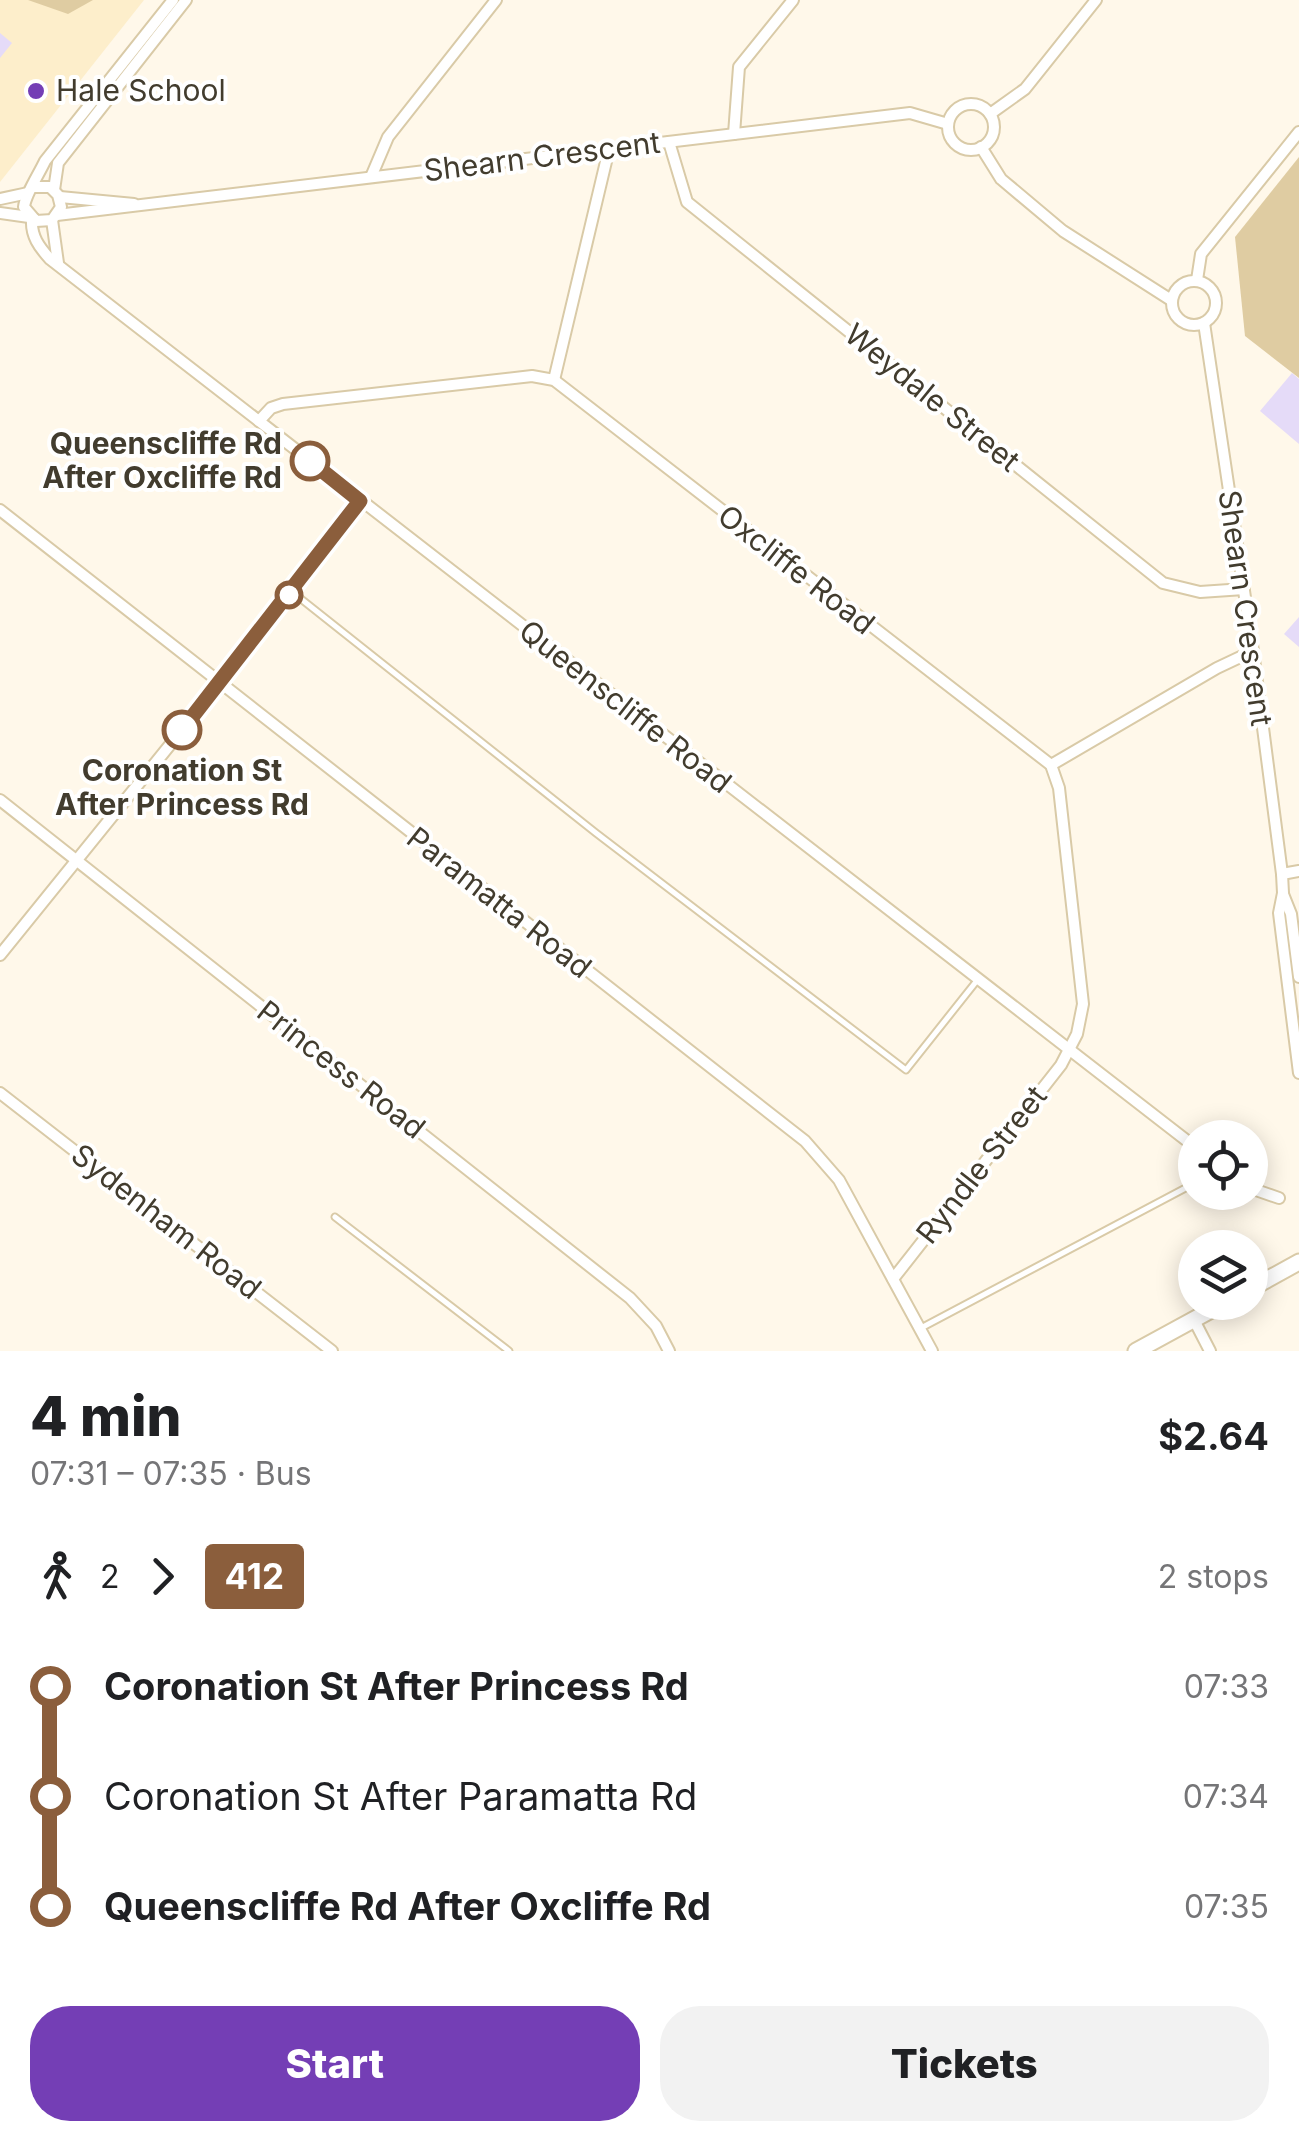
<!DOCTYPE html>
<html lang="en">
<head>
<meta charset="utf-8">
<style>
	:root { --surface:#fff; --page:#f2f2f2; --text:#202124; --muted:#757577; --accent:#743eb5 }
	body { margin:0; font-family:Inter,sans-serif; background:var(--page); color:var(--text); height:100vh; display:flex; flex-direction:column; font-size:38px; white-space:nowrap }
	* { box-sizing:border-box; margin:0 }
	p { font-size:32px; color:var(--muted) }
	.icon { flex:none; width:55px; height:55px; fill:none; stroke:currentColor; stroke-width:2; stroke-linecap:round; stroke-linejoin:round }
	.map { position:relative; height:1351px; overflow:hidden }
	.drawer { display:flex; flex-direction:column; background:var(--surface); flex:1 }
	.drawer>* { flex:none }
	.badge { padding:0 20px; border-radius:8px; font-size:35px; line-height:65px }
	.buttons { position:absolute; left:1178px; top:1120px; display:grid; gap:20px }
	.buttons a { display:grid; place-items:center; width:90px; height:90px; border-radius:50%; background:var(--surface); box-shadow:0 5px 25px #0003; font-size:50px }
	.map>.badge { position:absolute; translate:-50% -50%; box-shadow:0 0 0 5px #fff }
	.legs { display:flex; align-items:center; gap:15px; height:110px; padding:0 30px; font-size:32px }
	.legs p { margin-inline-start:auto }
	.summary { display:flex; align-items:center; justify-content:space-between; height:170px; padding:0 30px }
	h1 { font-size:55px; font-weight:800; line-height:75px }
	.button { display:flex; gap:20px; margin-top:auto; padding:20px 30px }
	.button a { flex:1; height:115px; border-radius:40px; background:var(--accent); color:#fff; font-size:40px; font-weight:800; line-height:115px; text-align:center }
	.button a+a { background:var(--page); color:var(--text) }
	ul { padding:0 30px; list-style:none }
	li { display:flex; align-items:center; gap:35px; height:110px; font-size:38px }
	li i { display:grid; place-items:center; width:15px; height:100%; margin:0 12px; background:currentColor }
	li i::after { content:''; width:25px; height:25px; margin:-12px; border:8px solid; border-radius:50%; background:var(--surface) }
	li p { margin-inline-start:auto }
	li:first-child i { background:linear-gradient(#0000 50%,currentColor 0) }
	li:last-child i { background:linear-gradient(currentColor 50%,#0000 0) }
	.map>svg:first-child { display:block }
	.built { fill:#fdeecb }
	.green { fill:#dfcca2 }
	.building { fill:#e5dbf8 }
	.lines { fill:none; stroke-linecap:round; stroke-linejoin:round }
	.service-casing { stroke:#d9caa7; stroke-width:9 }
	.minor-casing { stroke:#d9caa7; stroke-width:14 }
	.secondary-casing { stroke:#d9caa7; stroke-width:19 }
	.service { stroke:#fff; stroke-width:5 }
	.minor { stroke:#fff; stroke-width:10 }
	.secondary { stroke:#fff; stroke-width:15 }
	.line-1-casing { stroke:#fff; stroke-width:22 }
	.line-1 { stroke:#8b5e3c; stroke-width:15 }
	.poi-dot { fill:#743eb5; stroke:#fff; stroke-width:4 }
	.stop-1-dot { fill:#fff; stroke:#8b5e3c; stroke-width:5 }
	.labels { text-anchor:middle; stroke-width:8; stroke-linejoin:round; paint-order:stroke }
	.poi-label { font-size:30px; fill:#423c2e; stroke:#fff; text-anchor:start }
	.street-label { font-size:30px; fill:#423c2e; stroke:#fff }
	.stop-label { font-size:30px; font-weight:bold; fill:#423c2e; stroke:#fff; text-anchor:end }
</style>
</head>
<body>
<div class="map">
<svg width="1299" height="1351" viewBox="0 0 1299 1351">
	<rect width="100%" height="100%" fill="#fff8ea"/>
	<polygon class="built" points="0,0 144,0 0,182"/>
	<g class="green">
		<polygon points="28,0 93,0 68,14"/>
		<polygon points="1299,157 1299,378 1245,336 1235,237"/>
	</g>
	<g class="building">
		<polygon points="0,33 12,43 0,58"/>
		<polygon points="1292,373 1299,379 1299,444 1260,411"/>
		<polygon points="1299,617 1299,647 1284,634"/>
	</g>
	<g class="lines">
		<defs>
			<g id="service">
				<polyline points="291,591 596,833 906,1070 979,978"/>
				<polyline points="335,1217 509,1351"/>
				<polyline points="921,1328 1195,1183"/>
			</g>
			<g id="minor">
				<circle cx="971" cy="127" r="23"/>
				<polyline points="990,114 1025,89 1096,0"/>
				<polyline points="734,134 739,67 793,0"/>
				<polyline points="669,142 687,202 1163,583 1200,592 1244,589"/>
				<polyline points="981,147 1001,179 1063,231 1171,300"/>
				<polyline points="371,177 388,137 496,0"/>
				<path d="M35,187h15l8,8 3,12 -9,13 -16,1 -12,-14c1,-12 15,-33 21,-46l128,-161"/>
				<polyline points="54,190 58,163 186,0"/>
				<polyline points="60,197 134,204"/>
				<polyline points="0,199 28,193"/>
				<polyline points="0,213 29,217"/>
				<polyline points="57,215 910,113 948,124"/>
				<path d="M32,220c-1,16 7,27 18,39l1145,888"/>
				<polyline points="52,220 58,263"/>
				<polyline points="1197,280 1201,254 1299,132"/>
				<circle cx="1194" cy="303" r="22"/>
				<polyline points="1204,323 1253,651 1282,874 1283,893 1279,913 1299,1073"/>
				<polyline points="554,380 609,149"/>
				<polyline points="259,421 271,408 283,404 532,376 554,380 1051,765 1059,788 1083,1004 1077,1034 1061,1065 893,1279"/>
				<polyline points="0,510 805,1141 839,1180 932,1351"/>
				<polyline points="1051,765 1217,668 1253,651"/>
				<polyline points="0,800 630,1298 656,1326 669,1351"/>
				<polyline points="1282,874 1299,871"/>
				<polyline points="1283,894 1291,914 1299,977"/>
				<polyline points="0,955 220,683 360,501"/>
				<polyline points="0,1093 332,1351"/>
				<polyline points="1250,1188 1279,1198"/>
				<polyline points="1194,1320 1210,1351"/>
			</g>
			<g id="secondary">
				<polyline points="1250,1289 1299,1262"/>
				<polyline points="1136,1351 1226,1302"/>
			</g>
		</defs>
		<use href="#service" class="service-casing"/>
		<use href="#minor" class="minor-casing"/>
		<use href="#secondary" class="secondary-casing"/>
		<use href="#service" class="service"/>
		<use href="#minor" class="minor"/>
		<use href="#secondary" class="secondary"/>
	</g>
	<g class="lines">
		<defs>
			<polyline id="line-1" points="182,730 360,501 310,461"/>
		</defs>
		<use href="#line-1" class="line-1-casing"/>
		<use href="#line-1" class="line-1"/>
	</g>
	<circle class="poi-dot" cx="36" cy="91" r="10"/>
	<g class="stop-1-dot">
		<circle cx="310" cy="461" r="18"/>
		<circle cx="289" cy="595" r="12"/>
		<circle cx="182" cy="730" r="18"/>
	</g>
	<g class="labels">
		<g class="poi-label">
			<text x="56" y="101">Hale School</text>
		</g>
		<g class="street-label">
			<text transform="translate(542 157) rotate(-7)" y="10">Shearn Crescent</text>
			<text transform="translate(932 398) rotate(39)" y="10">Weydale Street</text>
			<text transform="translate(796 570) rotate(38)" y="10">Oxcliffe Road</text>
			<text transform="translate(1245 608) rotate(82)" y="10">Shearn Crescent</text>
			<text transform="translate(625 707) rotate(38)" y="10">Queenscliffe Road</text>
			<text transform="translate(499 903) rotate(38)" y="10">Paramatta Road</text>
			<text transform="translate(341 1070) rotate(38)" y="10">Princess Road</text>
			<text transform="translate(982 1165) rotate(-52)" y="10">Ryndle Street</text>
			<text transform="translate(166 1222) rotate(38)" y="10">Sydenham Road</text>
		</g>
		<g class="stop-label">
			<text x="282" y="454">Queenscliffe Rd<tspan x="282" dy="34">After Oxcliffe Rd</tspan></text>
			<text x="182" y="781" text-anchor="middle">Coronation St<tspan x="182" dy="34">After Princess Rd</tspan></text>
		</g>
	</g>
</svg>
<div class="buttons">
<a><svg class="icon" aria-label="locate" viewBox="0 0 24 24"><circle cx="12" cy="12" r="6"/><path d="M12 2v4M12 18v4M2 12h4M18 12h4"/></svg></a>
<a><svg class="icon" aria-label="layers" viewBox="0 0 24 24"><path d="M12 4l9 5-9 5-9-5zM3 14l9 5 9-5"/></svg></a>
</div>
</div>
<section class="drawer">
<div class="summary"><div><h1>4 min</h1><p>07:31 – 07:35 · Bus</p></div><b>$2.64</b></div>
<div class="legs"><svg class="icon" aria-label="walk" viewBox="0 0 24 24"><circle cx="13" cy="4" r="2"/><path d="M13 8l-2 6 4 7M11 14l-3 7M7 12l3-4h3l4 4"/></svg>2<svg class="icon" aria-label="forward" viewBox="0 0 24 24"><path d="M9 5l7 7-7 7"/></svg><b class="badge" style="background:#8b5e3c;color:#fff">412</b><p>2 stops</p></div>
<ul>
<li><i style="color:#8b5e3c"></i><b>Coronation St After Princess Rd</b><p>07:33</p></li>
<li><i style="color:#8b5e3c"></i><span>Coronation St After Paramatta Rd</span><p>07:34</p></li>
<li><i style="color:#8b5e3c"></i><b>Queenscliffe Rd After Oxcliffe Rd</b><p>07:35</p></li>
</ul>
<div class="button"><a>Start</a><a>Tickets</a></div>
</section>
</body>
</html>
